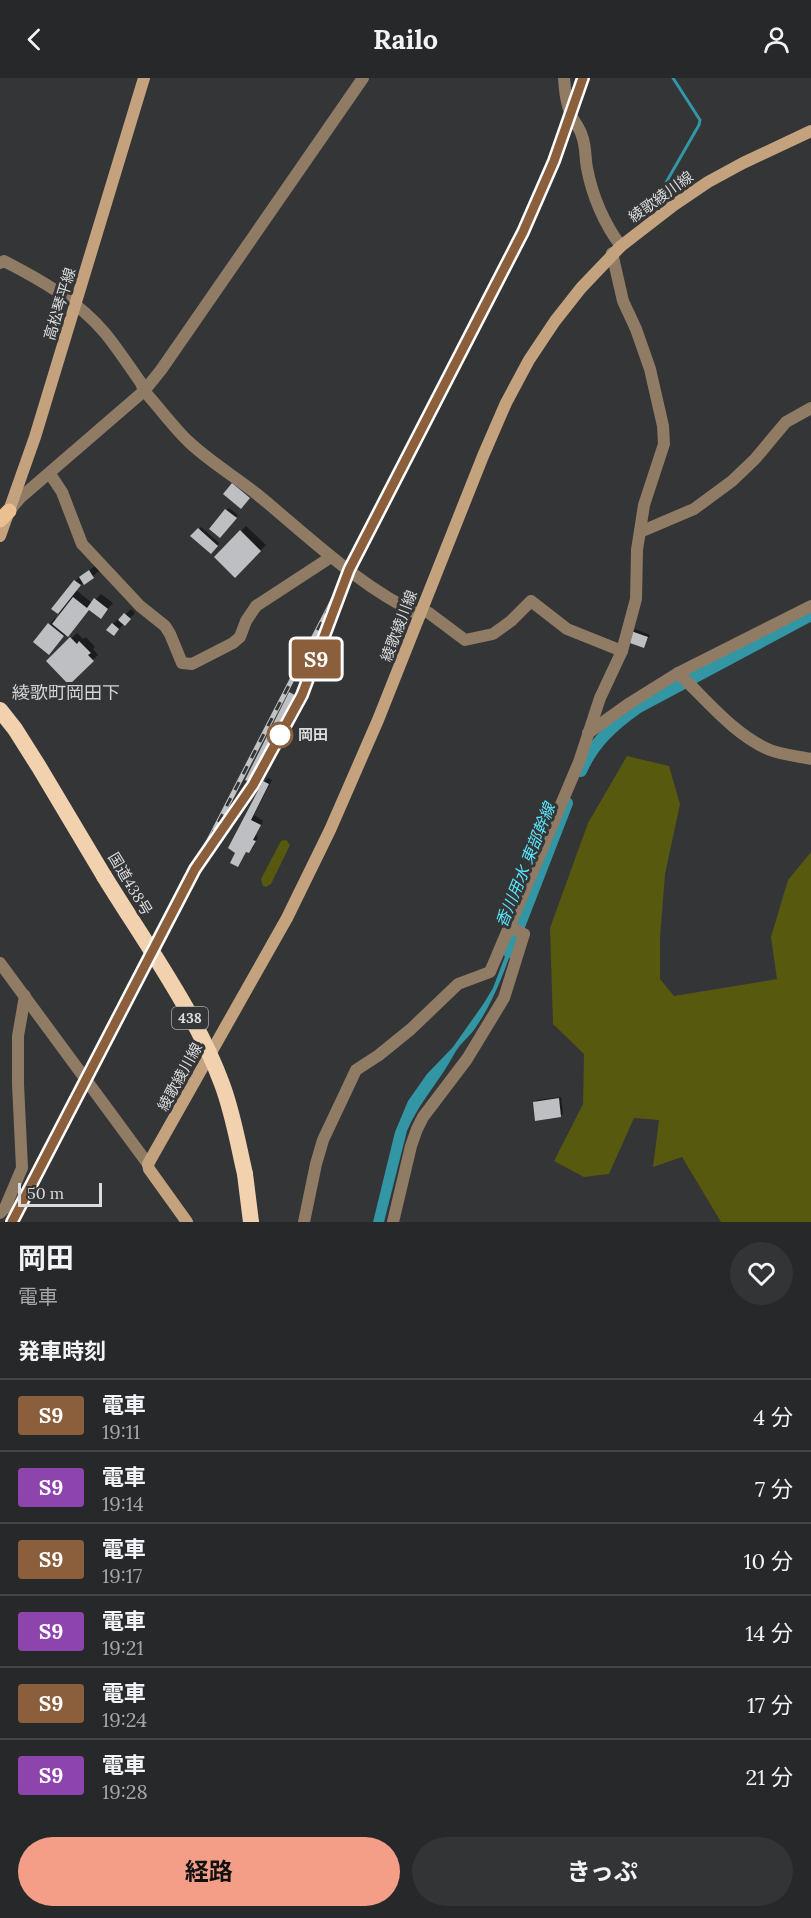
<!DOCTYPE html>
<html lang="ja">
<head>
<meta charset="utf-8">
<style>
	:root { --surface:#272829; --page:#333435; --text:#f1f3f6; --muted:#a4a6a8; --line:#434446; --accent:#f49e88 }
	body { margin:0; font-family:Lora,"Noto Sans JP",serif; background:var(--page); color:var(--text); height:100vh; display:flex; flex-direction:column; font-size:22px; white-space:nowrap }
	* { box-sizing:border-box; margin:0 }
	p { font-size:20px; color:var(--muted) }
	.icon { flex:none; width:33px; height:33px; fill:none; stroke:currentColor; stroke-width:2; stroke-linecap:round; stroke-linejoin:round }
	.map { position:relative; height:1144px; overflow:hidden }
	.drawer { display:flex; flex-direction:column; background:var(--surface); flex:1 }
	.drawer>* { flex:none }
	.badge { padding:0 12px; border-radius:4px; font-size:21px; line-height:39px }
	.scale { position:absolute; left:18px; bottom:15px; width:84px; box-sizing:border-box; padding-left:6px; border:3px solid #dbdcdd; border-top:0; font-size:16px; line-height:21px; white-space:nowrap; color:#dbdcdd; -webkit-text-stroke:4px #343537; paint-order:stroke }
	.map>.badge { position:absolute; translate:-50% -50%; box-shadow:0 0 0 3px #fff }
	h2 { padding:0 18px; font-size:22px; line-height:54px }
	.round { display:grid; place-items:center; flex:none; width:63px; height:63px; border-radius:32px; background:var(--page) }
	.head { display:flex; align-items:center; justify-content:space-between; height:102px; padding:0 18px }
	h1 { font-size:28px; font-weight:700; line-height:45px }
	.button { display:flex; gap:12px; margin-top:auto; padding:12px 18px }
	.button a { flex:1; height:69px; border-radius:36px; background:var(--accent); color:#111; font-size:24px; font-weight:700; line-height:69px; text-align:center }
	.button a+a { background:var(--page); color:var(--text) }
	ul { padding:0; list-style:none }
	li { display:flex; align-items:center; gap:18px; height:72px; padding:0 18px; border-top:2px solid var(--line) }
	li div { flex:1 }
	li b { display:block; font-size:22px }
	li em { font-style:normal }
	li .badge { min-width:66px; font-weight:700; text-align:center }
	header { display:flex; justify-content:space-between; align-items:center; height:78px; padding:0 18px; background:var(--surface); font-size:27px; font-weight:700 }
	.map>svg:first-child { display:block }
	.green { fill:#56590e }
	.water { fill:#3296a5 }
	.shadow { fill:#0007 }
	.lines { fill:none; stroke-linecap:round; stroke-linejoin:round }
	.stream { stroke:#3296a5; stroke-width:3 }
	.canal { stroke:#3296a5; stroke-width:12 }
	.building { fill:#bdbfc2 }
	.minor { stroke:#907b65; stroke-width:12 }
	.secondary { stroke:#c4a27e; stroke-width:12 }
	.primary { stroke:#ebc091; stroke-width:15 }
	.trunk { stroke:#f1d1ae; stroke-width:16 }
	.rail-casing { stroke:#c1c2c3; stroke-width:5 }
	.rail { stroke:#343537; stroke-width:3; stroke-dasharray:9; stroke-linecap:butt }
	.trunk-bridge { stroke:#f1d1ae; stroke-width:16 }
	.line-casing { stroke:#fff; stroke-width:14 }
	.line { stroke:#8b5e3c; stroke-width:9 }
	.stop-dot { fill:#fff; stroke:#8b5e3c; stroke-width:3 }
	.labels { text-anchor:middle; stroke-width:6; stroke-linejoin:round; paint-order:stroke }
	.shield { fill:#343537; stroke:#a9aaab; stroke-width:1.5 }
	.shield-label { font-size:14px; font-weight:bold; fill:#dbdcdd }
	.street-label { font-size:15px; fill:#dbdcdd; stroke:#343537 }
	.stop-label { font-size:15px; font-weight:bold; fill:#dbdcdd; stroke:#343537; text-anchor:start }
	.water-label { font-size:16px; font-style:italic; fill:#59e6fb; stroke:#343537 }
	.quarter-label { font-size:18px; fill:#d1d3d6; stroke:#343537 }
</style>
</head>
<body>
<header><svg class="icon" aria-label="back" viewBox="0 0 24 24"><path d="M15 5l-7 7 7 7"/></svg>Railo<svg class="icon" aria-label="person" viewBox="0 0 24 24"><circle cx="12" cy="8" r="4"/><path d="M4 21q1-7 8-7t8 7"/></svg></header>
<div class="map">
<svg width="811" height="1144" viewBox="0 0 811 1144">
	<rect width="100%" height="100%" fill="#343537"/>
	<g class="green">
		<polygon points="627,678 669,688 680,726 665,796 660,860 660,901 674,918 777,901 771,859 788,802 811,774 811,1144 721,1144 682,1079 653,1089 659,1042 634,1040 609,1096 584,1099 554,1083 583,1026 584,976 553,946 550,850 588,745"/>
		<polygon points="286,762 290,767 271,806 266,809 263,808 261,801 281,763"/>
	</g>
	<path class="water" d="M512,860l4,1c-11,30 -22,62 -40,88 -5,8 -13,14 -18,21 -5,7 -8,14 -12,20 -14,22 -29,39 -39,63l-23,91h-11l22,-90 13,-31 19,-27 26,-27 31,-44 9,-15z"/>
	<g class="shadow">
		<polygon points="229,430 238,437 220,458 211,450"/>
		<polygon points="246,448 266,467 235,498 216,479"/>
		<polygon points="201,449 219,465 211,474 192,458"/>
		<polygon points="95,488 99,493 85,505 84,503 76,512 92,525 101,516 113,525 106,533 90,530 54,569 35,564 55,540 57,542 61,537 54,531 75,503"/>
		<polygon points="131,531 135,535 114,556 113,546 118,541 120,542"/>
		<polygon points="635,551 650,557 644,568 632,554"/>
		<polygon points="77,555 83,561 86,559 95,569 93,571 98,577 69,605 48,583"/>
		<polygon points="268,700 272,702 254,737 263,743 256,757 258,759 253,770 249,773 247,773 238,787 232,784 264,704"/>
		<polygon points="561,1019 563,1036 560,1038 535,1024 537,1022"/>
	</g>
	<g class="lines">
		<polyline class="stream" points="656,126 668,101 699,47 700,42 673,0"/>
		<g class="canal">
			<path d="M581,693c12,-28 32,-46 56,-63l174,-93"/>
			<polyline points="509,874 567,725"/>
		</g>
	</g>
	<g class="building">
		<polygon points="232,405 250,420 241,431 223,416"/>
		<polygon points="225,431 237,440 220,460 209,451"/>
		<polygon points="198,450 218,468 211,476 190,458"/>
		<polygon points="240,452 261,473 235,500 214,479"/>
		<polygon points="89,492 94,500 84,507 79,499"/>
		<polygon points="74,502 81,507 58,536 51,531"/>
		<polygon points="73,519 87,530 94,520 108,531 101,541 89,532 68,559 52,546"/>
		<polygon points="124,535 131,541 125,548 118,542"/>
		<polygon points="48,545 64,558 49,577 33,564"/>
		<polygon points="112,545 119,551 114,558 106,552"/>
		<polygon points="631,553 648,559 644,570 627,564"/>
		<polygon points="70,559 77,566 79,563 91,575 88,577 94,583 69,607 46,583"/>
		<polygon points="289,614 297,618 250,704 245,702"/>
		<polygon points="263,703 269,706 251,742 261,747 253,762 256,763 249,775 246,774 238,789 230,785 235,775 228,770"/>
		<polygon points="559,1020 561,1039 535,1043 533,1024"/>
	</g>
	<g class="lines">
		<g class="minor">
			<path d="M564,0c1,13 2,25 7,37 3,7 9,13 11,21 4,10 3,22 5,32 5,27 17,56 34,78"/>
			<path d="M0,185l4,-2c37,19 74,40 101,72 13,16 24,33 36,50l3,8c15,16 29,36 45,51 21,20 47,35 69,53 52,43 101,91 162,120"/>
			<polyline points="50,396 62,414 82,466 140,528 165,548 170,556 182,585 192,586 233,565 240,559 246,543 256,528 331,479"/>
			<polyline points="9,433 20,420 144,313 161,292 363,0"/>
			<polyline points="640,454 694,431 732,403 755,381 786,344 811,330"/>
			<polyline points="422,532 429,535 465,562 493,556 511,543 531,523 567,551 622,573"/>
			<path d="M678,595c28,26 56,62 92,77 13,5 28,6 41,9"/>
			<polyline points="588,655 630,625 678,595 811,528"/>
			<polyline points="0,885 148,1086"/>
			<polyline points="0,1135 5,1130 22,1090 18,1006 18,958 25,918"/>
			<polyline points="304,1144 316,1086 323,1062 356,992 379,977 411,951 458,906 490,894 579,684 600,620 622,573 636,521 637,472 644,427 664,366 663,348 650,291 636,251 623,223 612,175"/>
			<polyline points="393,1144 411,1068 417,1051 423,1039 467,981 504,920 524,856 508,848"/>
		</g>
		<g class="secondary">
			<polyline points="0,458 35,359 144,0"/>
			<polyline points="187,1144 149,1091 148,1086 287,840 330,752 378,642 483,378 506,325 529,282 555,243 581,210 621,168 674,127 708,104 743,85 811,53"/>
		</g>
		<polyline class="primary" points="0,442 9,433"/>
		<g class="trunk">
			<polyline points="0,632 15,651 39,689 104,798"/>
			<polyline points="245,1096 251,1144"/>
		</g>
		<defs>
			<g id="rail">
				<polyline points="226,745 253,707 302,617 331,540"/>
				<polyline points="12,1144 523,154 554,83 583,0"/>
			</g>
		</defs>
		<use href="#rail" class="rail-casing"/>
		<use href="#rail" class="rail"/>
		<path class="trunk-bridge" d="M104,798c40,65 92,137 118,208 11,29 16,60 23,90"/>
	</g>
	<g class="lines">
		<defs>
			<polyline id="line" points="12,1144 195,791 253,707 302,617 349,492 523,154 554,83 583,0"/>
		</defs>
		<use href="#line" class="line-casing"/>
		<use href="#line" class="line"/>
	</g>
	<circle class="stop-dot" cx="280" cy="657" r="12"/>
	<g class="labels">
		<rect class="shield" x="172" y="929" width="36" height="22" rx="4.5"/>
		<g class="shield-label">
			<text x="190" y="945">438</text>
		</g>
		<g class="street-label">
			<text transform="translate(661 119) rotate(-36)" y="5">綾歌綾川線</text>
			<text transform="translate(60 226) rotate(-73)" y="5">高松琴平線</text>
			<text transform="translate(399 548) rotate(-69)" y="5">綾歌綾川線</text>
			<text transform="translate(130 806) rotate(59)" y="5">国道438号</text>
			<text transform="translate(180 999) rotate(-61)" y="5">綾歌綾川線</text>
		</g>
		<g class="stop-label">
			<text x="298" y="662">岡田</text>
		</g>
		<g class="water-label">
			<text transform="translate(525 787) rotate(-68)" y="6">香川用水 東部幹線</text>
		</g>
		<g class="quarter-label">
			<text x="66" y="621">綾歌町岡田下</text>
		</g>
	</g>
</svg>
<div class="scale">50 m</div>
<b class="badge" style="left:316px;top:581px;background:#8b5e3c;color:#fff">S9</b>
</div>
<section class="drawer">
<div class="head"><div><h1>岡田</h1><p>電車</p></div><a class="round"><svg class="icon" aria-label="heart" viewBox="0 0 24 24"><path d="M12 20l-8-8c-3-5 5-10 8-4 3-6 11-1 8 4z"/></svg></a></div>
<h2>発車時刻</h2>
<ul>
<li><span class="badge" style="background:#8b5e3c;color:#fff">S9</span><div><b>電車</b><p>19:11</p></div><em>4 分</em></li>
<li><span class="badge" style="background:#8e44ad;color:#fff">S9</span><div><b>電車</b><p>19:14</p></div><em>7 分</em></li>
<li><span class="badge" style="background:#8b5e3c;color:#fff">S9</span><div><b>電車</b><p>19:17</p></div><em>10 分</em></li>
<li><span class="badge" style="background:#8e44ad;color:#fff">S9</span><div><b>電車</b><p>19:21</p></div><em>14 分</em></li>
<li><span class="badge" style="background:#8b5e3c;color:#fff">S9</span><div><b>電車</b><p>19:24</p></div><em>17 分</em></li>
<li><span class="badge" style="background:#8e44ad;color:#fff">S9</span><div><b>電車</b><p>19:28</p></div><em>21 分</em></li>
</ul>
<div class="button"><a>経路</a><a>きっぷ</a></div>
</section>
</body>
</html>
